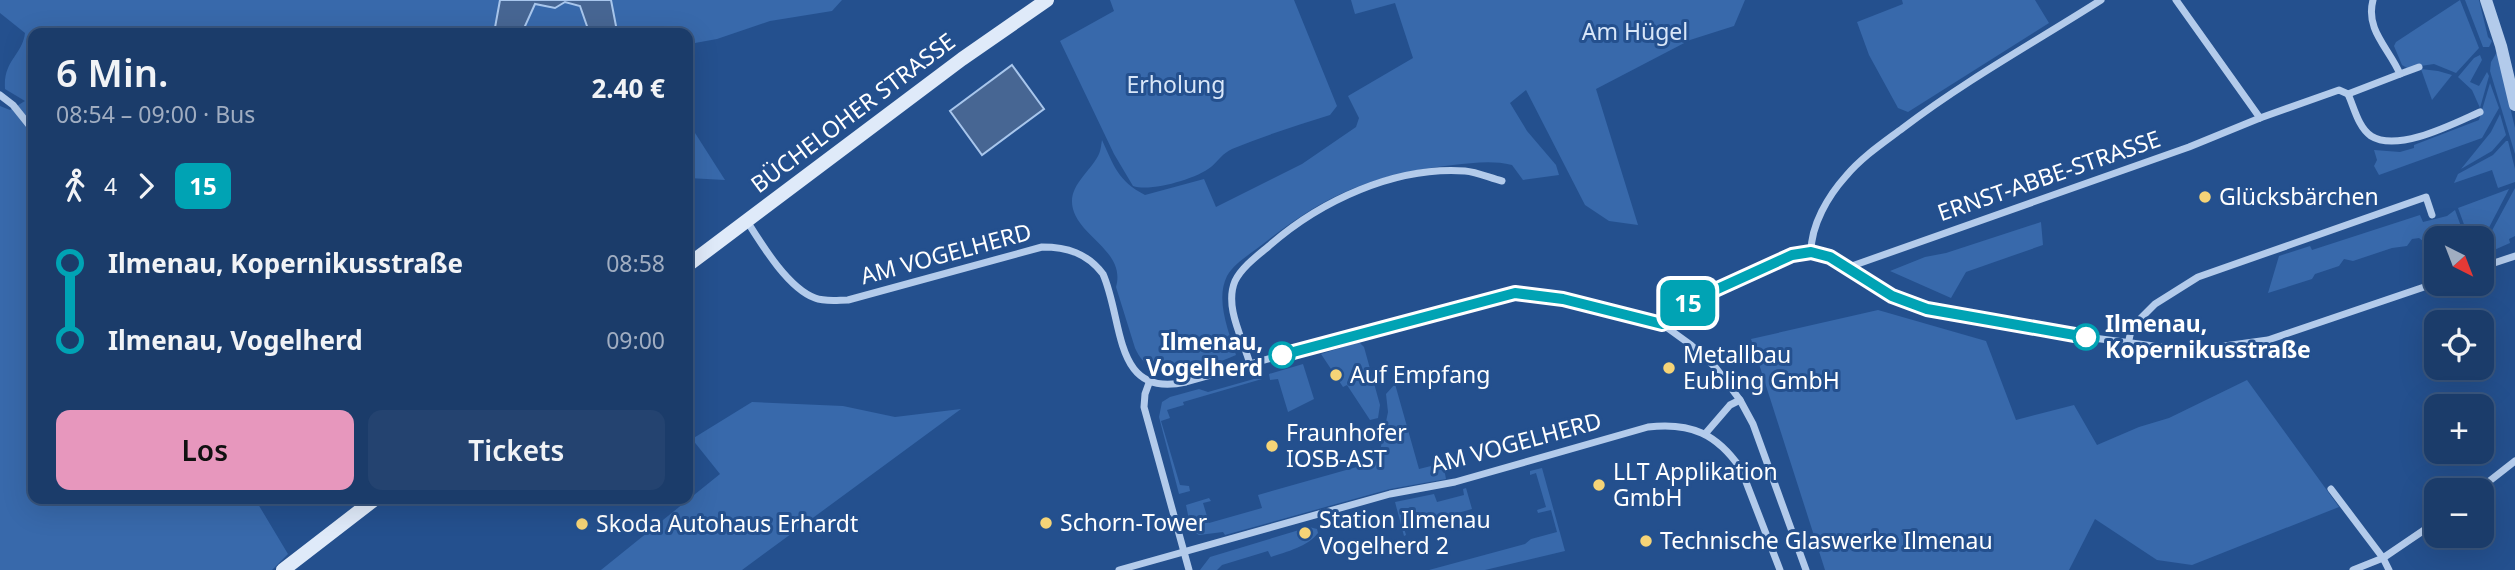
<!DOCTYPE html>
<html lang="de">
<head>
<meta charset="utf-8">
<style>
	:root { --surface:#1b3c6a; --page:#244370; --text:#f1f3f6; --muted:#a0adc1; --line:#39567e; --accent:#e797bd }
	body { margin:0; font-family:"Noto Sans",sans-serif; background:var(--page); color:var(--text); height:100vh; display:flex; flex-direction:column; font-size:26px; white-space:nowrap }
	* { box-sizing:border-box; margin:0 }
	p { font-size:23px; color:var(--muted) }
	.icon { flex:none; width:38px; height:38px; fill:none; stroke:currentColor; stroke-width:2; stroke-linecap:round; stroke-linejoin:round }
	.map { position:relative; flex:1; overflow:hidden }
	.sheet { position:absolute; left:28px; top:28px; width:665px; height:476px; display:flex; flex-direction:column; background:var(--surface); border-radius:14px; box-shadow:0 7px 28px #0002,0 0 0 2px var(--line) }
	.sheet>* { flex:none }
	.badge { padding:0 14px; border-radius:10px; font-size:24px; line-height:46px }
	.needle { width:46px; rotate:138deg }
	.buttons { position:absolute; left:2424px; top:226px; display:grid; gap:14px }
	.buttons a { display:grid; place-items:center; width:70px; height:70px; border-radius:14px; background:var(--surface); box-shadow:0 7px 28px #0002,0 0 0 2px var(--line); font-size:35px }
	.map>.badge { position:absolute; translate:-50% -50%; box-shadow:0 0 0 4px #fff }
	.legs { display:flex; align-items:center; gap:10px; height:77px; padding:0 28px; font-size:23px }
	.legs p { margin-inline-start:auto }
	.head { display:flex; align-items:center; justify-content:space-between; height:119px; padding:0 28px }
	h1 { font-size:38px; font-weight:600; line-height:52px }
	.cta { display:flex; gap:14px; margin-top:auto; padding:14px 28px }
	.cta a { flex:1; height:80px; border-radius:14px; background:var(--accent); color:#111; font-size:28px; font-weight:600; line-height:80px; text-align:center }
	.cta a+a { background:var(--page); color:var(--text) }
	ul { padding:0 28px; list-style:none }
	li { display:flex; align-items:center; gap:24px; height:77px; font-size:26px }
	li i { display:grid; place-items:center; width:10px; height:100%; margin:0 9px; background:currentColor }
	li i::after { content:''; width:18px; height:18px; margin:-9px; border:5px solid; border-radius:50%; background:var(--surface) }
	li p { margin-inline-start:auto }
	li:first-child i { background:linear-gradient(#0000 50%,currentColor 0) }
	li:last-child i { background:linear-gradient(currentColor 50%,#0000 0) }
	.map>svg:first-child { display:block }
	.green { fill:#3869ab }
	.water { fill:#476693; stroke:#a8c6ec; stroke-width:2 }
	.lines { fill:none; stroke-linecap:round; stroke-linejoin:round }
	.minor { stroke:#b3cbeb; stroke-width:7 }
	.tertiary { stroke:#b3cbeb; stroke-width:12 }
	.secondary { stroke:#dfeaf9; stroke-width:14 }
	.line-1-casing { stroke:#fff; stroke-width:16 }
	.line-1 { stroke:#00a3b4; stroke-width:10 }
	.poi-dot { fill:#f6d477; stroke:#24508e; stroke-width:2.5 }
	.stop-1-dot { fill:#fff; stroke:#00a3b4; stroke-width:3.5 }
	.labels { text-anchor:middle; stroke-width:6; stroke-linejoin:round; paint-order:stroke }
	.park-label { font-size:23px; fill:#d8e6f8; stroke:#24508e }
	.street-label { font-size:23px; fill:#fff; stroke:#24508e }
	.poi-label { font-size:23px; fill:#fff; stroke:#24508e; text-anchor:start }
	.stop-label { font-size:23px; font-weight:bold; fill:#fff; stroke:#24508e; text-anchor:start }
</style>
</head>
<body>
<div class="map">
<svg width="2515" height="570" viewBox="0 0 2515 570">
	<rect width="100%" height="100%" fill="#24508e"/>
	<g class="green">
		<path d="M0,0h842l-10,11 -62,10 -53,18 -22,4 -7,10v-20h-655v466h222l33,55 -16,16h-272v-464l10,4 15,-9 -20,-12c-2,-29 17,-33 20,-56l-25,-20z"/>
		<path d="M1110,0h184l43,106 -7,9c-33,10 -66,21 -98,34 -9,4 -14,12 -21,18 -15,12 -60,25 -78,19l-19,-32 -54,-113 54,-30z"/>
		<path d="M1351,0h394l-11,26 -44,14 -94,49 42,136 -29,-4 -24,-16 -59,-115 -16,13 17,28 29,34 3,10 -36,5 -11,-15c-20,-5 -39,-2 -59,0 -80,9 -127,29 -190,79 -11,9 -29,19 -36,32 -12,24 2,56 9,79 -32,13 -82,36 -101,-7l-19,-61c10,-35 -35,-49 -43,-78 -6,-22 16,-36 25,-53 3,-5 3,-11 4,-16 12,26 16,41 43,55l59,-16 12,28 86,-43 54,-37 3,-9 -11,-22 65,-38 -18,-55 -40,11z"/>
		<polygon points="1902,0 2035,0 2049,23 1908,112 1898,108 1869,55 1857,22 1903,4"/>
		<polygon points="2460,0 2479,48 2456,73 2434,64 2407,68 2402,65 2394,46 2396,42"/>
		<polygon points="2465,0 2479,0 2488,37 2492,41 2489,47 2483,47"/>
		<polygon points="2497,52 2515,128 2515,154 2490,71 2491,62"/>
		<polygon points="2480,55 2482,60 2470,82 2479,86 2487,72 2489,76 2480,108 2472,90 2458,77 2474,58"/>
		<polygon points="2421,69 2438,71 2452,75 2432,100"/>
		<polygon points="2490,83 2499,108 2482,138 2379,175 2374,166 2377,160 2374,150 2400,152 2414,148 2414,145 2479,120"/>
		<polygon points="2500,114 2506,135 2492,151 2461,169 2491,132"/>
		<polygon points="688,122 725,180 688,178"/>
		<polygon points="2506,141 2508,141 2515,169 2515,182 2498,188 2492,170 2454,183 2458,174 2493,155"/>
		<polygon points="2515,188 2515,236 2509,239 2510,243 2485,254 2482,253 2482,249"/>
		<polygon points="2509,189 2482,241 2482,238 2469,238 2458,208"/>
		<polygon points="2455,210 2462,229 2423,241 2419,238 2412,239 2407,246 2392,248 2353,261 2344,259 2339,266 2315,274 2312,279 2268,293 2279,256 2310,246 2312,250 2420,215 2423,222 2447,216"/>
		<polygon points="2041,222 2043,245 1966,272 1951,298 1890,271 1925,257 1946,253"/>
		<polygon points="1878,310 1986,341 2016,420 2074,405 2097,445 2139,427 2169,418 2247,380 2339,507 2192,565 2157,560 2095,519 2069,570 1825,570 1751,339"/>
		<polygon points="1359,342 1364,347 1380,405 1378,418 1370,420 1347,385 1343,387 1321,354"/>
		<polygon points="1303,364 1314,399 1288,412 1278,379 1270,380 1269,374"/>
		<polygon points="1261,377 1262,379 1183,402 1184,405 1167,410 1170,418 1161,421 1180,485 1189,486 1190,491 1179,494 1159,417 1162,402 1170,397 1199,389 1208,392"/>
		<polygon points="1395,384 1419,469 1443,463 1446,479 1390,489 1225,535 1223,532 1199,535 1191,530 1186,505 1209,498 1211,501 1203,503 1209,523 1262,508 1258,495 1378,461 1388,412 1386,394"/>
		<polygon points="752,402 843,406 895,417 961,409 742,570 601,570 720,474 692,439"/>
		<polygon points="1542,468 1565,551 1485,570 1429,570 1525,544 1531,539 1557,532 1551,510 1538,513 1537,510 1546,507 1536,473 1530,475 1530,471"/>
		<polygon points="1466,488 1472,509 1404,528 1406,535 1404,536 1395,502 1434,494 1437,502 1464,495 1463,489"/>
		<path d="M1309,527l8,2 1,4c-9,13 -32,19 -47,24l-3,-6 -46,14 -5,5h-17l10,-13z"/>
	</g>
	<g class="water">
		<polygon points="500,0 611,0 616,26 614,33 587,33 588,29 580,6 565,2 555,8 535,4 525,26 527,33 494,33"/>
		<polygon points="1012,65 1044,109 982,155 950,111"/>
	</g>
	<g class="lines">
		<g class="minor">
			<polyline points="2176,0 2260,118"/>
			<polyline points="2400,74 2419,67"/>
			<path d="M2348,94l52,-20c-11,-26 -35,-44 -27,-74"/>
			<polyline points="0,95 13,105 33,130"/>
			<path d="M747,221c15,24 41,67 68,77 10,4 23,2 33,2l194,-53c25,0 45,6 61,27 21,48 10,125 83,108l181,-51 148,-38 48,6 99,25 29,21 25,23 24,32 13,24 53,146"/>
			<path d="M1811,252c0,-27 17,-56 35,-76 16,-19 37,-33 57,-48 63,-48 132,-86 198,-128"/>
			<path d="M1849,267l340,-120 71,-29 79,-28 9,4c6,13 10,33 23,42 27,17 84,-13 109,-24"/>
			<polyline points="2482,267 2515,256"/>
			<polyline points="1662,324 1680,307 1702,296 1792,255 1811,252 1830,257 1892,296 1927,309 2086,337 2169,348 2210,348 2268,340 2436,283"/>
			<polyline points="2128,344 2131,331 2137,322 2155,304 2198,277 2426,197 2432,215"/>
			<path d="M1250,364c-7,-25 -26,-57 -15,-83 7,-14 22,-25 34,-35 51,-45 126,-80 196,-75 12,1 25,7 37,10"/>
			<polyline points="1149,383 1145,394 1144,407 1189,570"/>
			<polyline points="1705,434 1730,405 1740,400"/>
			<polyline points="2331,489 2383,558 2389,570"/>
			<polyline points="2478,490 2515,461"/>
			<path d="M1119,570l271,-76 65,-12 193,-55c43,-5 69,7 93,42l39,101"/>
			<polyline points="2353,570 2383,558 2436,522"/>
		</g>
		<polyline class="tertiary" points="2486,0 2501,46 2515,105"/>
		<g class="secondary">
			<polyline points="688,265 962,59 1047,0"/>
			<polyline points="283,570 375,499"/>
		</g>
	</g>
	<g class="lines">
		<defs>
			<polyline id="line-1" points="1282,355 1515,293 1563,299 1662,324 1680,307 1702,296 1792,255 1811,252 1830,257 1892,296 1927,309 2086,337"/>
		</defs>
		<use href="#line-1" class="line-1-casing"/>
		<use href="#line-1" class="line-1"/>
	</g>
	<g class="poi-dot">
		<circle cx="2205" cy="197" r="7"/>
		<circle cx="1669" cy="368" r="7"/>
		<circle cx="1336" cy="375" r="7"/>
		<circle cx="1272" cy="446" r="7"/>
		<circle cx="1599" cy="485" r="7"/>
		<circle cx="1046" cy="523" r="7"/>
		<circle cx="582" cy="524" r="7"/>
		<circle cx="1305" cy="533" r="7"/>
		<circle cx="1646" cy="541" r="7"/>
	</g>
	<g class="stop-1-dot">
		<circle cx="2086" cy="337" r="12"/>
		<circle cx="1282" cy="355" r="12"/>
	</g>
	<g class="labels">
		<g class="park-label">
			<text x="1635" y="40">Am Hügel</text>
			<text x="1176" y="93">Erholung</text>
		</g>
		<g class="street-label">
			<text transform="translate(853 113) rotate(-37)" y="8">BÜCHELOHER STRASSE</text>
			<text transform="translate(2049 176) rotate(-19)" y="8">ERNST-ABBE-STRASSE</text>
			<text transform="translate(946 254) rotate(-15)" y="8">AM VOGELHERD</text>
			<text transform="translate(1516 443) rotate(-15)" y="8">AM VOGELHERD</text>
		</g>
		<g class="poi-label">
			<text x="2219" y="205">Glücksbärchen</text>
			<text x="1683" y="363">Metallbau<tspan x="1683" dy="26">Eubling GmbH</tspan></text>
			<text x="1350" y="383">Auf Empfang</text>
			<text x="1286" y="441">Fraunhofer<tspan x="1286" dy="26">IOSB-AST</tspan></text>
			<text x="1613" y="480">LLT Applikation<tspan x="1613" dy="26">GmbH</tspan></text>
			<text x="1319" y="528">Station Ilmenau<tspan x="1319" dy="26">Vogelherd 2</tspan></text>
			<text x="1060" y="531">Schorn-Tower</text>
			<text x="596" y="532">Skoda Autohaus Erhardt</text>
			<text x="1660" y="549">Technische Glaswerke Ilmenau</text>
		</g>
		<g class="stop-label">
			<text x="2105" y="332">Ilmenau,<tspan x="2105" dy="26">Kopernikusstraße</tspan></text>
			<text x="1263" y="350" text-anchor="end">Ilmenau,<tspan x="1263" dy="26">Vogelherd</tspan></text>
		</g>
	</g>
</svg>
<div class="buttons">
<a><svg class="needle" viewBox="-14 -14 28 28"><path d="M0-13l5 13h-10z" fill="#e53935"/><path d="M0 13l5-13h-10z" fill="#a0adc1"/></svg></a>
<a><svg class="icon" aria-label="locate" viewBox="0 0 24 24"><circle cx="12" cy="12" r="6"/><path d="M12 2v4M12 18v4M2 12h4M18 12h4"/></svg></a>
<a>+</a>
<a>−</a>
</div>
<b class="badge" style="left:1688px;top:303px;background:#00a3b4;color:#fff">15</b>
<section class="sheet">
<div class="head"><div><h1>6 Min.</h1><p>08:54 – 09:00 · Bus</p></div><b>2.40 €</b></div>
<div class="legs"><svg class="icon" aria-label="walk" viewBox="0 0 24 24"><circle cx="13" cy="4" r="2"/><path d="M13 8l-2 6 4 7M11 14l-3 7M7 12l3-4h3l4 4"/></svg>4<svg class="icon" aria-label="forward" viewBox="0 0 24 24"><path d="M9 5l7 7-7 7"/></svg><b class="badge" style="background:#00a3b4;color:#fff">15</b></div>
<ul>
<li><i style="color:#00a3b4"></i><b>Ilmenau, Kopernikusstraße</b><p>08:58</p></li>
<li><i style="color:#00a3b4"></i><b>Ilmenau, Vogelherd</b><p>09:00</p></li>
</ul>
<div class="cta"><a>Los</a><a>Tickets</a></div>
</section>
</div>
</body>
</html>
